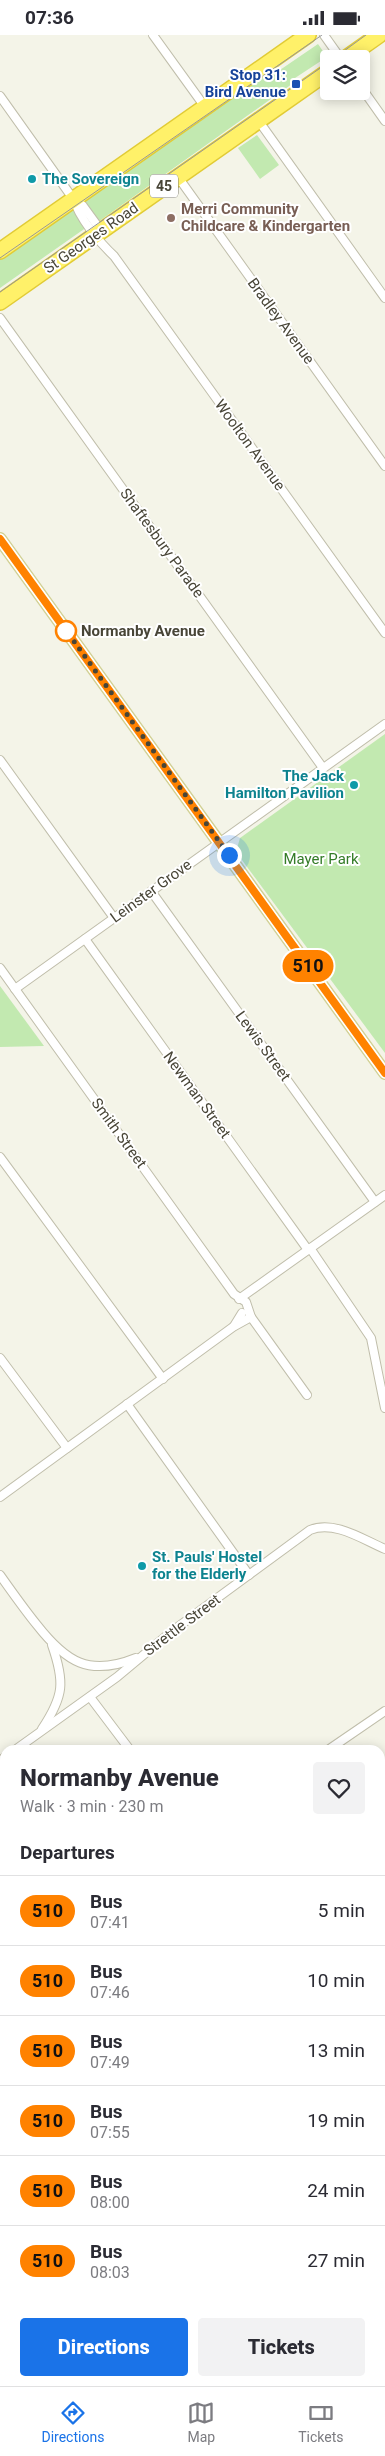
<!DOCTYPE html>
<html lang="en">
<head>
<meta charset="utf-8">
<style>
	:root { --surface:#fff; --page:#f2f2f3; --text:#2b2b33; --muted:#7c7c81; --line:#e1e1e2; --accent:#1a73e8 }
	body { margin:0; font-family:Roboto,sans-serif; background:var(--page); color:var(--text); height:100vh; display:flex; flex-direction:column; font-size:19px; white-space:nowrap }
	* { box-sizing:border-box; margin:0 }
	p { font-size:16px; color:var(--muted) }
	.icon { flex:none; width:28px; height:28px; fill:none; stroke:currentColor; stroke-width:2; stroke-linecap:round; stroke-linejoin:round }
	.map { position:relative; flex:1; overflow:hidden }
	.details { position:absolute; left:0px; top:1710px; width:385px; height:641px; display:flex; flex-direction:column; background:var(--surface); border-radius:15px 15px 0 0; box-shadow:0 2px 12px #0003 }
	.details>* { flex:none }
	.badge { padding:0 10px; border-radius:16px; font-size:18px; line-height:32px }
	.fabs { position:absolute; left:320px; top:15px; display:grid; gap:10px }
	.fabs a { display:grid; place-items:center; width:50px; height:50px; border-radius:5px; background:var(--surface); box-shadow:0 2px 12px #0003; font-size:25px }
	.you { position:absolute; width:25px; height:25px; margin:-12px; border:4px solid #fff; border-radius:50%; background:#1a73e8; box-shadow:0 0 0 8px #1a73e833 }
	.map>.badge { position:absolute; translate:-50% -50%; box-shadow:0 0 0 2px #fff }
	h2 { padding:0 20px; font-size:19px; line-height:45px }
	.round { display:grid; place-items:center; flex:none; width:52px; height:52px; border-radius:5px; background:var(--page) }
	.headline { display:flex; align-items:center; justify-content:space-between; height:85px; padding:0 20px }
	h1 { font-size:24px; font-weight:800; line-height:38px }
	.primary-button { display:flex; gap:10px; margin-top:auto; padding:10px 20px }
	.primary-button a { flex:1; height:58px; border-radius:5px; background:var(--accent); color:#fff; font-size:20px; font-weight:800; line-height:58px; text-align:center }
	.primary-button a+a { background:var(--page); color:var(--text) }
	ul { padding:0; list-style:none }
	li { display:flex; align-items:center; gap:15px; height:70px; padding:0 20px; border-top:1px solid var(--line) }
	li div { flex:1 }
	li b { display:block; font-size:19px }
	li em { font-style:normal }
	li .badge { min-width:55px; font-weight:700; text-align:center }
	.status { display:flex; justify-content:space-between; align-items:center; height:35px; padding:0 25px; background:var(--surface); direction:ltr }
	.status svg { height:14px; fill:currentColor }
	.tabs { display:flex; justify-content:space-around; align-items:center; height:70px; border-top:1px solid var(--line); background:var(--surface); font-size:14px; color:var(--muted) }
	.tabs a { display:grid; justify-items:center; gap:2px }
	.tabs .on { color:var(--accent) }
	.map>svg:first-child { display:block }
	.green { fill:#c2e9b0 }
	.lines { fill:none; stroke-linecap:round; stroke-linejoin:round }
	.street-casing { stroke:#c0beab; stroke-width:10 }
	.secondary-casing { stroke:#d2d096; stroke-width:14 }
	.highway-casing { stroke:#e1cb36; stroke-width:18 }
	.street { stroke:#fff; stroke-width:8 }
	.secondary { stroke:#ffffc8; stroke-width:11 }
	.highway { stroke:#fff169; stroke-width:15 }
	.tram { stroke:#979797; stroke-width:1 }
	.line-casing { stroke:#fff; stroke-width:11 }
	.line { stroke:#ff8200; stroke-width:8 }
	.walk { stroke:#484537; stroke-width:5; stroke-dasharray:0 9 }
	.transit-dot { fill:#1a4fb4; stroke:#fff; stroke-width:2 }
	.culture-dot { fill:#0f9aa8; stroke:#fff; stroke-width:2 }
	.education-dot { fill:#8d6e63; stroke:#fff; stroke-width:2 }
	.stop-dot { fill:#fff; stroke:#ff8200; stroke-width:2.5 }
	.labels { text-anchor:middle; stroke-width:4; stroke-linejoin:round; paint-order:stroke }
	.shield { fill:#fff; stroke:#7f7d73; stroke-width:1 }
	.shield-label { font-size:14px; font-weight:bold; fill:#484537 }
	.transit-label { font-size:15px; font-weight:bold; fill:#164399; stroke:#fff; text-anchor:end }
	.culture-label { font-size:15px; font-weight:bold; fill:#0d838f; stroke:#fff; text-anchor:start }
	.education-label { font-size:15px; font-weight:bold; fill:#785e54; stroke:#fff; text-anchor:start }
	.street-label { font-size:15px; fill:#484537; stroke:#fff }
	.stop-label { font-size:15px; font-weight:bold; fill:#484537; stroke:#fff; text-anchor:start }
	.park-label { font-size:15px; fill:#347c28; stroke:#fff }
</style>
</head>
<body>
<div class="status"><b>07:36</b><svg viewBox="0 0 49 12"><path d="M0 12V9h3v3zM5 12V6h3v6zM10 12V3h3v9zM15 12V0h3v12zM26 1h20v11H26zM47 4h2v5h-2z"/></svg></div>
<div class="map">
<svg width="385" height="2351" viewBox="0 0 385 2351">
	<rect width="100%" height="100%" fill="#f4f4e8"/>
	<g class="green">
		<polygon points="318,9 327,22 295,43 291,47 292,49 98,187 83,167 274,34 277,37"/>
		<polygon points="257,100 279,130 260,144 238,113"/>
		<polygon points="74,174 87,192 0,253 0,225"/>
		<polygon points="385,699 385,1018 236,817 240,803"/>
		<polygon points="0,951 44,1011 0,1012"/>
		<polygon points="5,1795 5,2141 0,2149 0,1799"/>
		<polygon points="385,1853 385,1967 380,1972 380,1856"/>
	</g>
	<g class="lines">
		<defs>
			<g id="street">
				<polyline points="153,0 205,72"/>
				<polyline points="324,0 341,24"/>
				<polyline points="361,52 385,86"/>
				<polyline points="0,61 69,158 83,171 102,197"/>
				<polyline points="258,85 385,263"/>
				<polyline points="178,142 385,431"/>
				<path d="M74,164c4,18 27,45 40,57l271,377"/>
				<polyline points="0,283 323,733"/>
				<polyline points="0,725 114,883"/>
				<polyline points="151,856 375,1167"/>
				<polyline points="85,904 308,1215"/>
				<polyline points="0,933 234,1259 246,1267 251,1282 307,1360"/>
				<polyline points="15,954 385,689"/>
				<polyline points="0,1122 163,1344"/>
				<polyline points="310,1213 371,1303 385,1373"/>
				<polyline points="239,1264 385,1160"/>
				<polyline points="234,1291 242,1278"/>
				<polyline points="0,1323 67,1413"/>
				<polyline points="127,1369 249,1540"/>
				<polyline points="0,1462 233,1292 251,1282"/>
				<path d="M0,1540c12,17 24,34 37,50 29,37 52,52 99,33"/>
				<polyline points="90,1662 130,1715"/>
				<path d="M42,1694c22,-33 23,-47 10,-84"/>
				<path d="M15,1715l102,-73 54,-45 139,-102c24,-10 52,9 75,19"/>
				<polyline points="328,1715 385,1676"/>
				<polyline points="0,1726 5,1722"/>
				<polyline points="380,2022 385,2029"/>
				<polyline points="0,2252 5,2248"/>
				<polyline points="380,2274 385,2281"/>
				<polyline points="144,2346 148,2351"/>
				<polyline points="233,2351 239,2346"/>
			</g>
			<polyline id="secondary" points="0,504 385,1038"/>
			<g id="highway">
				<polyline points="345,24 379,0"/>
				<polyline points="0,216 308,0"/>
				<polyline points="0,267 329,36"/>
			</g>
		</defs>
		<use href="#street" class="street-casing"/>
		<use href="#secondary" class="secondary-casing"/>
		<use href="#highway" class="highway-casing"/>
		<use href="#street" class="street"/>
		<use href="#secondary" class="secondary"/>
		<use href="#highway" class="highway"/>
		<g class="tram">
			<polyline points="333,24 366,0"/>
			<polyline points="0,223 322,0"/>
			<polyline points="0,257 329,27"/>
		</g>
	</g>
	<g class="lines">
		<defs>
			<polyline id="line" points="0,504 385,1038"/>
		</defs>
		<use href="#line" class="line-casing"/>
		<use href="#line" class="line"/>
		<polyline class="walk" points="66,596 65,594 229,820"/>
	</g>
	<rect class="transit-dot" x="291" y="44" width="10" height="10" rx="2.5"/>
	<g class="culture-dot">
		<circle cx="32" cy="144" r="5"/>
		<circle cx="354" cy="750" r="5"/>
		<circle cx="142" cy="1531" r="5"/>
	</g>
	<circle class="education-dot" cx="171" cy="183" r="5"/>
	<circle class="stop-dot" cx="66" cy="596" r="10"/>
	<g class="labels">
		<rect class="shield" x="150" y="139.5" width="28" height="23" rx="4"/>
		<g class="shield-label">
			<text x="164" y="156">45</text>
		</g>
		<g class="transit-label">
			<text x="286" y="45">Stop 31:<tspan x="286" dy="17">Bird Avenue</tspan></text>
		</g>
		<g class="culture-label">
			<text x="42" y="149">The Sovereign</text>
			<text x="344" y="746" text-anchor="end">The Jack<tspan x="344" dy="17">Hamilton Pavilion</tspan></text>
			<text x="152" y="1527">St. Pauls' Hostel<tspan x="152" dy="17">for the Elderly</tspan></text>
		</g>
		<g class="education-label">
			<text x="181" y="179">Merri Community<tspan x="181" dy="17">Childcare &amp; Kindergarten</tspan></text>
		</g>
		<g class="street-label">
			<text transform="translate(91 203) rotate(-35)" y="5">St Georges Road</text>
			<text transform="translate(281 286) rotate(54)" y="5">Bradley Avenue</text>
			<text transform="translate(250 410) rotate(54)" y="5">Woolton Avenue</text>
			<text transform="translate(162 508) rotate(54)" y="5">Shaftesbury Parade</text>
			<text transform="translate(151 856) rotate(-36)" y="5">Leinster Grove</text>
			<text transform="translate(263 1011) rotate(54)" y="5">Lewis Street</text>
			<text transform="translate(197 1060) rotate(54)" y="5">Newman Street</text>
			<text transform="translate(119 1098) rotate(54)" y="5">Smith Street</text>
			<text transform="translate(182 1590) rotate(-37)" y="5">Strettle Street</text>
		</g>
		<g class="stop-label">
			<text x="81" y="601">Normanby Avenue</text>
		</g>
		<g class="park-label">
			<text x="321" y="829">Mayer Park</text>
		</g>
	</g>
</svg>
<div class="fabs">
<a><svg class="icon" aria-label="layers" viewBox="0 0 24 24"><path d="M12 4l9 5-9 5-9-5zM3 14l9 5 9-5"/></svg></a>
</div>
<div class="you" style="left:229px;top:820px"></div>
<b class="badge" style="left:308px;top:931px;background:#ff8200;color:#111">510</b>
<section class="details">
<div class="headline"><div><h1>Normanby Avenue</h1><p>Walk · 3 min · 230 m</p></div><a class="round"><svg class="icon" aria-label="heart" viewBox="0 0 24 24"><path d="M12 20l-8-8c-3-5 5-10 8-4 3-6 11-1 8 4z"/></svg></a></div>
<h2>Departures</h2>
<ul>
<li><span class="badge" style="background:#ff8200;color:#111">510</span><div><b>Bus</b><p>07:41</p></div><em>5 min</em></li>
<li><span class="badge" style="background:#ff8200;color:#111">510</span><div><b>Bus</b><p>07:46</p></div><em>10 min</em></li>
<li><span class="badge" style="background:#ff8200;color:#111">510</span><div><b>Bus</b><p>07:49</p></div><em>13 min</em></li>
<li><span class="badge" style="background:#ff8200;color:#111">510</span><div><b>Bus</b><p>07:55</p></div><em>19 min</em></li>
<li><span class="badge" style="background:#ff8200;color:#111">510</span><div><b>Bus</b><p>08:00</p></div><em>24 min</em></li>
<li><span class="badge" style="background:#ff8200;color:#111">510</span><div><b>Bus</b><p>08:03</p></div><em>27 min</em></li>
</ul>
<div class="primary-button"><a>Directions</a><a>Tickets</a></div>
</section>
</div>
<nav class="tabs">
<a class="on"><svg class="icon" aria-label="directions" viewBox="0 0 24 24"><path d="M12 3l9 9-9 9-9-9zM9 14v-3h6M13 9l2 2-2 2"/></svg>Directions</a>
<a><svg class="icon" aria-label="map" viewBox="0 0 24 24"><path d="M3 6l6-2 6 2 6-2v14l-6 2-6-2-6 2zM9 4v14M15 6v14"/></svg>Map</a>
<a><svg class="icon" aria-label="tickets" viewBox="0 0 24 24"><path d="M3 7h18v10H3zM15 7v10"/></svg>Tickets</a>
</nav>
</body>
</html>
